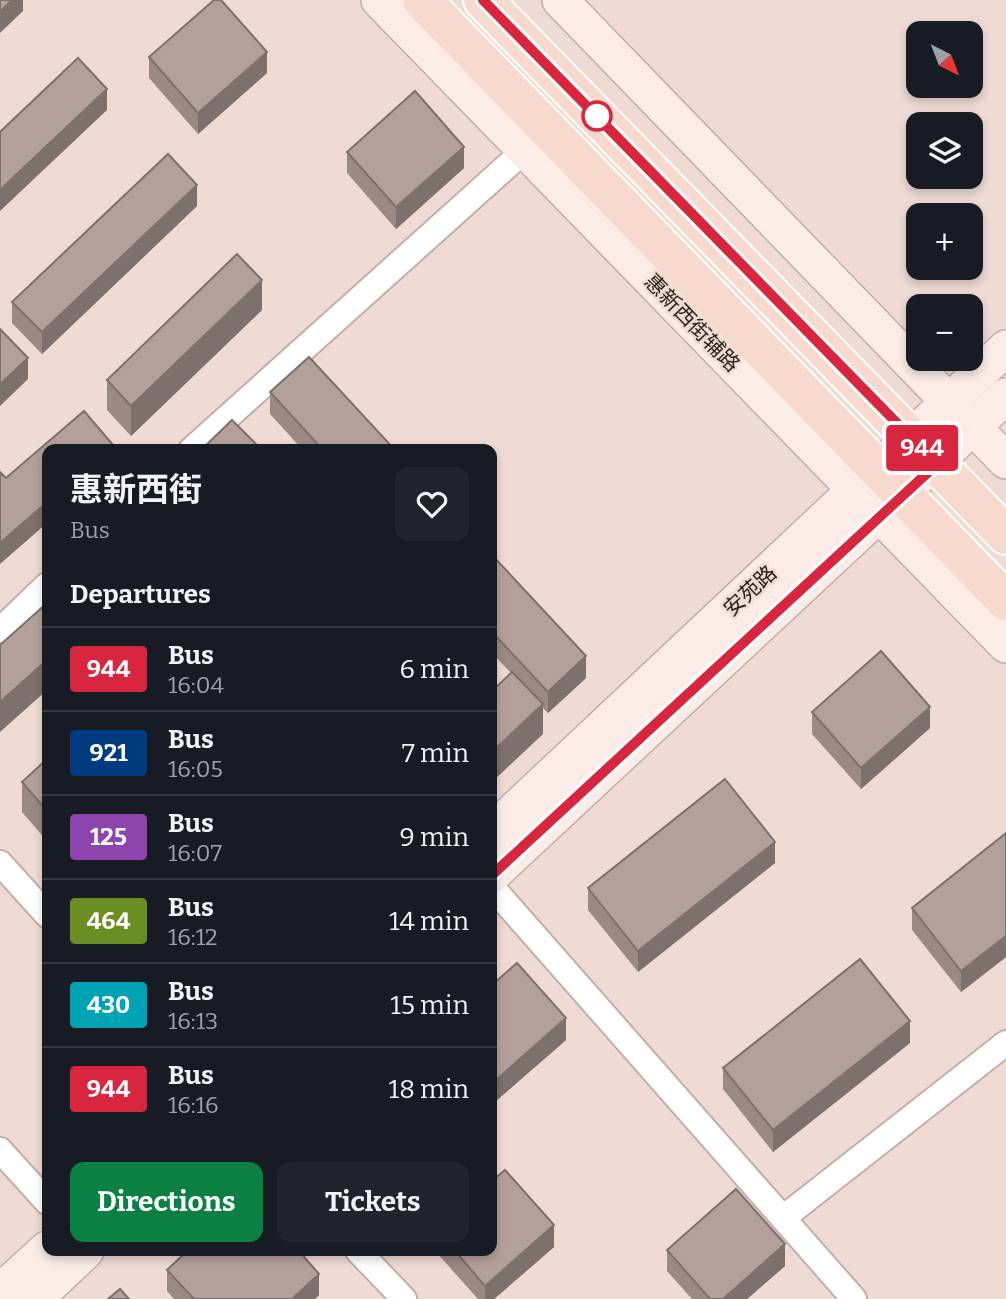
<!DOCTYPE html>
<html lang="en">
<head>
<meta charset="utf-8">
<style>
	:root { --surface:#171b24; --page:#20242c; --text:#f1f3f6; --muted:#9ea1a6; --line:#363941; --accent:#0b8043 }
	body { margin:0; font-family:Bitter,"Noto Sans SC",serif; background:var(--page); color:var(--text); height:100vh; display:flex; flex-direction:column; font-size:26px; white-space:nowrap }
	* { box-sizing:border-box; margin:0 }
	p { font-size:23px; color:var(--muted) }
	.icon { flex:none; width:38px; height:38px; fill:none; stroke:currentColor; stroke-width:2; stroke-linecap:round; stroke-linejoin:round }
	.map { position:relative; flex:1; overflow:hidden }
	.side { position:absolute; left:42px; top:444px; width:455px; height:812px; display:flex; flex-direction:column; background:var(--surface); border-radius:14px; box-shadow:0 4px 10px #0003 }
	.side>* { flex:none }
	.badge { padding:0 14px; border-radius:5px; font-size:24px; line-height:46px }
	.needle { width:46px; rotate:138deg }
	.fabs { position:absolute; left:906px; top:21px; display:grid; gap:14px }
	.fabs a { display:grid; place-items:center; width:77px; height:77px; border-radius:14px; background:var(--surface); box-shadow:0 4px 10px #0003; font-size:35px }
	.map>.badge { position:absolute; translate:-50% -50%; box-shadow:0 0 0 4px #fff }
	h2 { padding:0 28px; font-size:26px; line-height:63px }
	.round { display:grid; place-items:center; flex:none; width:74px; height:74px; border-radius:14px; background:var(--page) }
	.headline { display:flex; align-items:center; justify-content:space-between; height:119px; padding:0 28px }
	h1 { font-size:33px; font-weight:700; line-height:52px }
	.primary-button { display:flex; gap:14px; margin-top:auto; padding:14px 28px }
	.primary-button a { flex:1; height:80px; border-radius:14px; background:var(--accent); color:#fff; font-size:28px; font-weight:700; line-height:80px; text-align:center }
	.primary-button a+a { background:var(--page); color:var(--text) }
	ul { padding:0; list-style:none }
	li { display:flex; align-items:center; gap:21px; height:84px; padding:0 28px; border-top:2px solid var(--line) }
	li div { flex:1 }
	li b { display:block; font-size:26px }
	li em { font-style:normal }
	li .badge { min-width:77px; font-weight:700; text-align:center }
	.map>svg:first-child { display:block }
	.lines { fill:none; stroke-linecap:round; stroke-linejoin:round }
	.street-casing { stroke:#c2afa8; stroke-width:28 }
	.secondary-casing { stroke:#c2afa8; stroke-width:38 }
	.primary-casing { stroke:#fff; stroke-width:42 }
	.street { stroke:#fff; stroke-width:24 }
	.secondary { stroke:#fbece7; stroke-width:35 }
	.primary { stroke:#f8d9ce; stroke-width:38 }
	.wall { fill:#9b8a84 }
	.shaded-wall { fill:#7e706c }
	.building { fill:#b4a09a; stroke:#7e706c; stroke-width:2 }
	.line-casing { stroke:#fff; stroke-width:16 }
	.line { stroke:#d7263d; stroke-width:10 }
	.stop-dot { fill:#fff; stroke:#d7263d; stroke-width:3.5 }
	.labels { text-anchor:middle; stroke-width:5; stroke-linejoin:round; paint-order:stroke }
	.street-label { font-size:21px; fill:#261f1c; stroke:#efdad4 }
</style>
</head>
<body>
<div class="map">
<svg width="1006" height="1299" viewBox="0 0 1006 1299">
	<rect width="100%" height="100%" fill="#efdad4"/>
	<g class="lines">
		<defs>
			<g id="street">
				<polyline points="191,450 525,150"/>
				<polyline points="0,630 47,585"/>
				<polyline points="0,863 47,915"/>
				<polyline points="492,887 854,1299"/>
				<polyline points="0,1150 47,1202"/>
				<polyline points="783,1218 1006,1043"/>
				<polyline points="358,1251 404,1299"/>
			</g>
			<g id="secondary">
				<polyline points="379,0 1006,645"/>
				<polyline points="560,0 1006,461"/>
				<polyline points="492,831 1006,348"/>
				<polyline points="492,875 1006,396"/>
				<polyline points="0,1292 47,1249"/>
				<polyline points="35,1299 86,1251"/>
			</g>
			<g id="primary">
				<polyline points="422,0 1006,601"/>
				<polyline points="483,0 1006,535"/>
			</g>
		</defs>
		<use href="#street" class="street-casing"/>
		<use href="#secondary" class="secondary-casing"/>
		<use href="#primary" class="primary-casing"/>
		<use href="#street" class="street"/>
		<use href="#secondary" class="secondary"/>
		<use href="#primary" class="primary"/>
	</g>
	<g class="wall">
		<polygon points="149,57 267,73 198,134 149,78"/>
		<polygon points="347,152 464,168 396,229 347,173"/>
		<polygon points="197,206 42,354 12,323 12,302"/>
		<polygon points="262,310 131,436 107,410 107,380"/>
		<polygon points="270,392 395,450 303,450 270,414"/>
		<polygon points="492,555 586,678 548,713 543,708 543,734 511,673 492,653"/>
		<polygon points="812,712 930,728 861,789 812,734"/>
		<polygon points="47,759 47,841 22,812 22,782"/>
		<polygon points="1006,833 1006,957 961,992 912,930 912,908"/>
		<polygon points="775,863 638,972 588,910 588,888"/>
		<polygon points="492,985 566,1040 497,1100 492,1094"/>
		<polygon points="910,1043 773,1152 723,1089 723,1068"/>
		<polygon points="554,1247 494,1299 478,1299 436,1252 492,1251"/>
		<polygon points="667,1250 785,1266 747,1299 692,1299 667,1271"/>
		<polygon points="167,1270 319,1295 315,1299 174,1299 167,1291"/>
	</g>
	<g class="shaded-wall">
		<polygon points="12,0 23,0 23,11 0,33 0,12"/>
		<polygon points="267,52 267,73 198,134 198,113"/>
		<polygon points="107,89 107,110 0,211 0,190"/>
		<polygon points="464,147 464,168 396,229 396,207"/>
		<polygon points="197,185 197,206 42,354 42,332"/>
		<polygon points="262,280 262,310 131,436 131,406"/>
		<polygon points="28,358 28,379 0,406 0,384"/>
		<polygon points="47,502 47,523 0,564 0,543"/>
		<polygon points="586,656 586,678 548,713 548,692"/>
		<polygon points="47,660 47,690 0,732 0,702"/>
		<polygon points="543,704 543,734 492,782 492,752"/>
		<polygon points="930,707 930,728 861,789 861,768"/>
		<polygon points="775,842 775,863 638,972 638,951"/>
		<polygon points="1006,936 1006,957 961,992 961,971"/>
		<polygon points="566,1018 566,1040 497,1100 497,1079"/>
		<polygon points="910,1021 910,1043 773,1152 773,1130"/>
		<polygon points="554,1225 554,1247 494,1299 485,1299 485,1286"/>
		<polygon points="785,1244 785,1266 747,1299 723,1299"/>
		<polygon points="319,1274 319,1295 315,1299 292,1299"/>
	</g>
	<g class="building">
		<polygon points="0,0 12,0 0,12"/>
		<polygon points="214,0 221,0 267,52 198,113 149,57"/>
		<polygon points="78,58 107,89 0,190 0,132"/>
		<polygon points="415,91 464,147 396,207 347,152"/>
		<polygon points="168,154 197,185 42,332 12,302"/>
		<polygon points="237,254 262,280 131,406 107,380"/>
		<polygon points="0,329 28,358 0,384"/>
		<polygon points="309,357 395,450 323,450 270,392"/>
		<polygon points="84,411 113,445 107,450 47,450 47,502 0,543 0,472 6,478"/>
		<polygon points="232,420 257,445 252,450 201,450"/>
		<polygon points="492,555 586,656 548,692 492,632"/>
		<polygon points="47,603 47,660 0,702 0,645"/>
		<polygon points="881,651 930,707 861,768 812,712"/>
		<polygon points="512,672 543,704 492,752 492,691"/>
		<polygon points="47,759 47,811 22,782"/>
		<polygon points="725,779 775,842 638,951 588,888"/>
		<polygon points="1006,833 1006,936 961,971 912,908"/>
		<polygon points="860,959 910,1021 773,1130 723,1068"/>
		<polygon points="517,963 566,1018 497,1079 492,1073 492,985"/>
		<polygon points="505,1170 554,1225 485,1286 455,1251 492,1251 492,1181"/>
		<polygon points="736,1189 785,1244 723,1299 710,1299 667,1250"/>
		<polygon points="187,1251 299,1251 319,1274 292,1299 194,1299 167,1270"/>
		<polygon points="120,1289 129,1299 108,1299"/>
	</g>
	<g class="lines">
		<defs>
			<polyline id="line" points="483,0 937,464 492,875"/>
		</defs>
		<use href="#line" class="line-casing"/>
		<use href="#line" class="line"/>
	</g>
	<circle class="stop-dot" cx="597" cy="116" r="14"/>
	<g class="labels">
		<g class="street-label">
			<text transform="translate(692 323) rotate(46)" y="7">惠新西街辅路</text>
			<text transform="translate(750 591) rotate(-43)" y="7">安苑路</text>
		</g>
	</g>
</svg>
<div class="fabs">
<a><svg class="needle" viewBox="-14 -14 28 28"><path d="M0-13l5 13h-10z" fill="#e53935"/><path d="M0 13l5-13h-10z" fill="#9ea1a6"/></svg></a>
<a><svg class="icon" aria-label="layers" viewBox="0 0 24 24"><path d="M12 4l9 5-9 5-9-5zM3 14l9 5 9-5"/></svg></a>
<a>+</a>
<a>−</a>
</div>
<b class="badge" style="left:922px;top:448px;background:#d7263d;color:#fff">944</b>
<section class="side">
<div class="headline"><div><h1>惠新西街</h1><p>Bus</p></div><a class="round"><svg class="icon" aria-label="heart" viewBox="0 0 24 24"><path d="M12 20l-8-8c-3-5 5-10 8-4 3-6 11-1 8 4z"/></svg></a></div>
<h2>Departures</h2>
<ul>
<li><span class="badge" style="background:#d7263d;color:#fff">944</span><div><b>Bus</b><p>16:04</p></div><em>6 min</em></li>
<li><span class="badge" style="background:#003b80;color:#fff">921</span><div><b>Bus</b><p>16:05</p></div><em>7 min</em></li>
<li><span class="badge" style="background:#8e44ad;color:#fff">125</span><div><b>Bus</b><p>16:07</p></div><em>9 min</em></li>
<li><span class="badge" style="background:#6b8e23;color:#fff">464</span><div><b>Bus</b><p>16:12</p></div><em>14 min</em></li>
<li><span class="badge" style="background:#00a3b4;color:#fff">430</span><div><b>Bus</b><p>16:13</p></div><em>15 min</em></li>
<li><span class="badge" style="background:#d7263d;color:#fff">944</span><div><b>Bus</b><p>16:16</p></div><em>18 min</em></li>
</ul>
<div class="primary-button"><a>Directions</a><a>Tickets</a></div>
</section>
</div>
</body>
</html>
